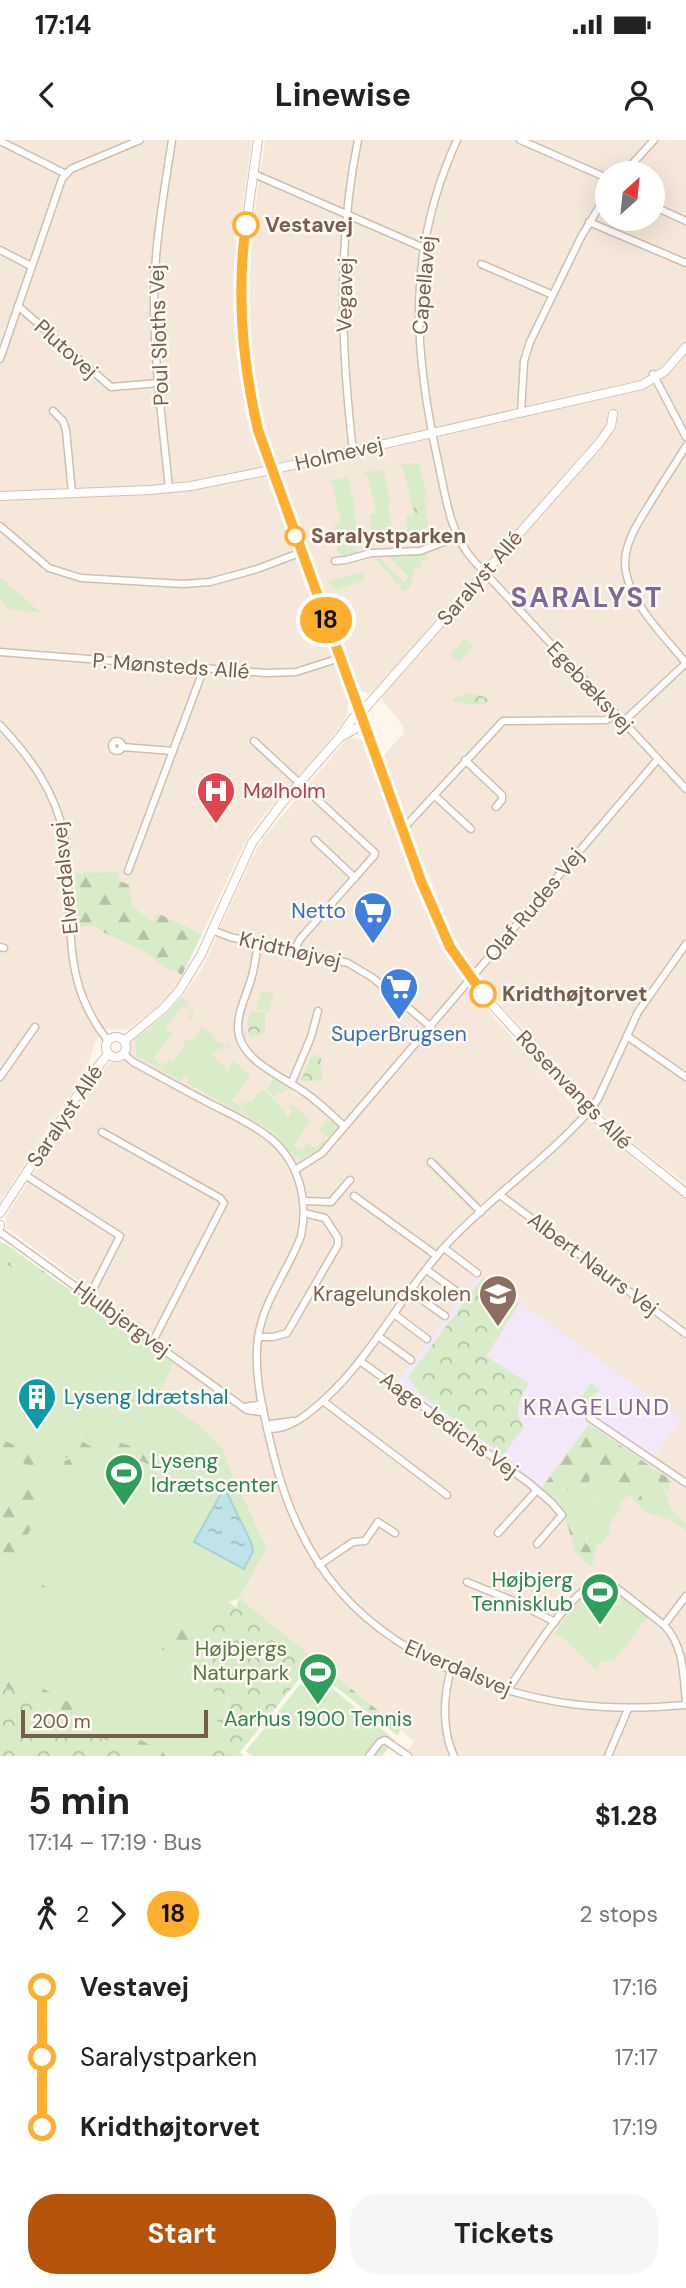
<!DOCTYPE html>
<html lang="en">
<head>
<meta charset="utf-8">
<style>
	:root { --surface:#fff; --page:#f6f6f6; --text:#222; --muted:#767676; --accent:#b45309 }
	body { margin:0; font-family:"DM Sans",sans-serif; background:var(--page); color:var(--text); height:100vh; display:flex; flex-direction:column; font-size:26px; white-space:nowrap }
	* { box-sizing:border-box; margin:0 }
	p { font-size:23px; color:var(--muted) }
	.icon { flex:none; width:38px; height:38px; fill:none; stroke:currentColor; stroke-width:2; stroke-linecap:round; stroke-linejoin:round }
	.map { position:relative; height:1616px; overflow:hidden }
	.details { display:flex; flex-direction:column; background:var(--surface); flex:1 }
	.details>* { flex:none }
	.badge { padding:0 14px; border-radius:23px; font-size:24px; line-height:46px }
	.needle { width:46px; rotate:27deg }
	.controls { position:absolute; left:595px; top:21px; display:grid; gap:14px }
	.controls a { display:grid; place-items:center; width:70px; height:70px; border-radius:50%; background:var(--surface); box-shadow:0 7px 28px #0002; font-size:35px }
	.scale { position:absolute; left:21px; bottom:18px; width:187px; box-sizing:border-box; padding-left:7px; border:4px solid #7a5c4d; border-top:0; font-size:19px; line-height:24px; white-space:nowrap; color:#7a5c4d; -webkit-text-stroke:5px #fffaf3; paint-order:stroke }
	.map>.badge { position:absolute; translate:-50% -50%; box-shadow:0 0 0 4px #fff }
	.legs { display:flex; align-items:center; gap:10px; height:77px; padding:0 28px; font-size:23px }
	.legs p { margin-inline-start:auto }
	.head { display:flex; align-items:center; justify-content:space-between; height:119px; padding:0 28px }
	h1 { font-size:38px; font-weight:700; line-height:52px }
	.action { display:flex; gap:14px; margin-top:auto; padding:14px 28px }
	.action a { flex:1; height:80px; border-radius:28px; background:var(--accent); color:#fff; font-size:28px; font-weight:700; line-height:80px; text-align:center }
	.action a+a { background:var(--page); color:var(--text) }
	ul { padding:0 28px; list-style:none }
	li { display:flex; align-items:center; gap:24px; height:70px; font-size:26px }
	li i { display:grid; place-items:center; width:10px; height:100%; margin:0 9px; background:currentColor }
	li i::after { content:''; width:18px; height:18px; margin:-9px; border:5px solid; border-radius:50%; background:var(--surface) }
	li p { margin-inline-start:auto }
	li:first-child i { background:linear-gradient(#0000 50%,currentColor 0) }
	li:last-child i { background:linear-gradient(currentColor 50%,#0000 0) }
	.status { display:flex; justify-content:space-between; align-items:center; height:49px; padding:0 35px; background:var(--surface); direction:ltr }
	.status svg { height:19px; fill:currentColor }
	header { display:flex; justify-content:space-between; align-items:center; height:91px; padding:0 28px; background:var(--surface); font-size:32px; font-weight:700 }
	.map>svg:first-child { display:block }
	.residential { fill:#f5e8da; fill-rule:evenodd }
	.education { fill:#f3e8fa }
	.green { fill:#d8ecc9 }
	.forest { fill:url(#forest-firs) }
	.park { fill:url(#park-crowns) }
	.water { fill:url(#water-ripples); stroke:#a5d3da; stroke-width:2 }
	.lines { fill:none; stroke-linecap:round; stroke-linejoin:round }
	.street-casing { stroke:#d1beb0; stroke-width:9 }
	.secondary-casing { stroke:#d6c0b0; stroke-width:10 }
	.street { stroke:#fff; stroke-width:6 }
	.secondary { stroke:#fff; stroke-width:8 }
	.line-1-casing { stroke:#fff; stroke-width:16 }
	.line-1 { stroke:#ffae2d; stroke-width:10 }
	.stop-1-dot { fill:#fff; stroke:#ffae2d; stroke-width:3.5 }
	.labels { text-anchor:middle; stroke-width:5; stroke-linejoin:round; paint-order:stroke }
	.stop-label { font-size:21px; font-weight:bold; fill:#7a5c4d; stroke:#fffaf3; text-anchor:start }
	.street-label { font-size:21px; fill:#7a5c4d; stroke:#fffaf3 }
	.health-label { font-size:21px; fill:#be3a42; stroke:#fffaf3; text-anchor:start }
	.shop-label { font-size:21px; fill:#366cbe; stroke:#fffaf3; text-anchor:end }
	.education-label { font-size:21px; fill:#785e54; stroke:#fffaf3; text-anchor:end }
	.culture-label { font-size:21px; fill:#0d838f; stroke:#fffaf3; text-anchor:start }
	.leisure-label { font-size:21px; fill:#27864d; stroke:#fffaf3; text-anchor:start }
	.park-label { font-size:21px; fill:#537a41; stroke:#fffaf3 }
	.neighbourhood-label { font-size:23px; letter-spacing:2px; fill:#846695; stroke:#fffaf3 }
	.district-label { font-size:28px; font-weight:bold; letter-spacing:2px; fill:#846695; stroke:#fffaf3 }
</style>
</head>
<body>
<div class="status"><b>17:14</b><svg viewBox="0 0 49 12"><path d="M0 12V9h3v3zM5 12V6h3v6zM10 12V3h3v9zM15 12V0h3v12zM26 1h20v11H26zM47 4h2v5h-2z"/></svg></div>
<header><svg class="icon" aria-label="back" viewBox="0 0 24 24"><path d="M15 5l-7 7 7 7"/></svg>Linewise<svg class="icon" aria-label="person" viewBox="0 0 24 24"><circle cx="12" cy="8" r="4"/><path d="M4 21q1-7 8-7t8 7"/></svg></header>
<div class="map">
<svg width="686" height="1616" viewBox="0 0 686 1616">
	<defs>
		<pattern id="forest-firs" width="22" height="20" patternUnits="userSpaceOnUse" patternTransform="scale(1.75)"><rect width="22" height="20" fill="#d8ecc9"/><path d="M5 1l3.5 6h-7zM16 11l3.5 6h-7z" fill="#b4c2a5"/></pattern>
		<pattern id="park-crowns" width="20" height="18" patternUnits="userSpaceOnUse" patternTransform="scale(1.75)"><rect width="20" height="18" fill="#d8ecc9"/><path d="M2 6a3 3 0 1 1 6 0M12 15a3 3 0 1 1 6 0" fill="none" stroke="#b4c2a5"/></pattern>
		<pattern id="water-ripples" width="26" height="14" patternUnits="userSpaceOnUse" patternTransform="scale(1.75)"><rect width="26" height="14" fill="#bfe3e8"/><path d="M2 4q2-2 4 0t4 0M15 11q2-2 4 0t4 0" fill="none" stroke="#a0bbbe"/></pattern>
	</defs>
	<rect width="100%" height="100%" fill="#fdf6ec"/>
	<g class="residential">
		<polygon points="0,0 252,0 241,81 235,143 235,189 243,247 259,310 270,345 349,560 345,580 328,603 259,681 244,704 178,844 160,865 126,890 107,889 97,898 86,930 0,1062"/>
		<path d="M265,0h421v1044l-58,-45 -48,-47 -87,-95 -24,-33 -17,-31 -47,-114 -23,-62 22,-24 -1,-7 -21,-27 -7,-5 -18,-3 -92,-260 -9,-36 -9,-66 1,-72zM607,33h46v46h-46z"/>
		<polygon points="351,597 364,600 437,795 453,826 476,857 569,961 637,1022 686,1059 686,1616 403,1616 414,1601 239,1458 267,1407 229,1327 224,1310 200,1286 157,1257 179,1215 7,1088 6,1076 104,928 134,899 167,873 182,857 203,827 249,724 262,700 345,601"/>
	</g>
	<polygon class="education" points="480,1134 681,1278 651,1323 590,1282 541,1347 398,1242"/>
	<g class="green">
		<polygon points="419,323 427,357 424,358 428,387 422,389 422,392 407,394 406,375 414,374 408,382 413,388 422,385 422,379 419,376 425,371 418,364 412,366 403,328 399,324"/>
		<polygon points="384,330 391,364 388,365 393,397 380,401 377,404 376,399 372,398 370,375 376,374 368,336 364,335 364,332"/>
		<polygon points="348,338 356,373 353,374 357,390 354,391 357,408 350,401 336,402 335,383 341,382 332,344 329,343 329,340"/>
		<polygon points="423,413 426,415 428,420 421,421 422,426 414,429 410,447 404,452 376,419 380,418 403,441 401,445 411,434 408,436 389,416 404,417"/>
		<polygon points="363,432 365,440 335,450 327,441"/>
		<polygon points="0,437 41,473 9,469 0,459"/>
		<polygon points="465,498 473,505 459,522 450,515"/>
		<polygon points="261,850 274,854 269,872 256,869"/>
		<polygon points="182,857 189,863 187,865 194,874 192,879 188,876 191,872 184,865 165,887 173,894 153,917 160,924 167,917 158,928 136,916 135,900 167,873"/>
		<polygon points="198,883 219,900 214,898 214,900 231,906 229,909 225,905 221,910 218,908 213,916 229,932 232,920 250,935 232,960 240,966 247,960 239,972 187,943 189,938 184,936 181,941 160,929 169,919 173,921 185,905 183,903 186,899 190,902 202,888"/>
		<polygon points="273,938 292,949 290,951 286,948 281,954 278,952 274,957 267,950"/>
		<polygon points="261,950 264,950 286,971 284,973 288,978 292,971 289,968 292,964 310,979 294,1006 302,1011 307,1003 316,1008 323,1000 326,1001 317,1011 303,1019 295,1017 273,992 241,973 248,961 252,962"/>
		<polygon points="326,979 329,981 331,979 338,984 338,987 329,997 319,991"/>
		<polygon points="0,1121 50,1147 57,1141 87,1160 115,1184 128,1189 175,1222 157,1257 200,1286 224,1310 229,1327 267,1408 239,1458 229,1462 184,1536 229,1559 198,1616 144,1616 0,1544"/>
		<polygon points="591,1243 600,1250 587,1266 580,1259"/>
		<path d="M596,1331l34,24 -12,9 3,4 -12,17v8l-7,10 -5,2 -4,13 1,3 -4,6c2,-7 2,-18 -4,-23l2,-7 -4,-7 -9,-7 -8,-15 -15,-14 -2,-10 5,-2 15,13 30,14 -11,-22 1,-12z"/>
		<path d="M644,1331c22,4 20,26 29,40 3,5 9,9 13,13v6l-13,-9 -28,-9 2,-5 -11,-20v-7z"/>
		<polygon points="600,1444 605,1445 647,1478 614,1521 599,1521 598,1531 565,1500 554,1494 573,1467"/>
		<polygon points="311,1531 395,1600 382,1616 252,1616 246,1611"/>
	</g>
	<g class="forest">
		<polygon points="118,732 120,735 116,739 129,745 132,766 153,782 157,773 202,794 182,835 173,829 171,831 143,811 101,791 97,786 78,787 75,733"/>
		<polygon points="0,1102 6,1104 57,1141 50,1147 0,1121"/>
		<path d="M589,1284l83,57 -5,10 -14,-17 -9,-3 -8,9v7l11,20 -2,5c-4,-4 -16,-18 -19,-20l-5,2 -3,-1 -22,-22c-15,9 -2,27 4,38l-1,3 -3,1 -41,-31 -5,1 2,11 15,14 8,15 11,10v11l4,3 2,13 -2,7 -15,-16 -11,-38 -23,-24z"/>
		<path d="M82,1291c4,0 63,19 67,22 4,2 6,5 9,8l-10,3c-14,-6 -12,-5 -25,1l-8,-4 -4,-9 -31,-17z"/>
		<polygon points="0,1298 50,1324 40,1344 52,1355 9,1424 62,1457 57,1463 0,1431 0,1382 29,1326 0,1311"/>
		<path d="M77,1299l21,11 -1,2c-18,-4 -18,1 -32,6z"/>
		<polygon points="89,1312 96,1314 83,1322 80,1332 65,1325 64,1322 78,1314"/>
		<polygon points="239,1458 401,1589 398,1596 304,1522 235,1470"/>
		<polygon points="171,1476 210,1486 214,1491 206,1534 157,1506 171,1481"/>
		<polygon points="0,1526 171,1616 144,1616 114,1604 0,1544"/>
	</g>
	<g class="park">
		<polygon points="413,363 420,365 425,371 419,376 423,381 422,385 411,389 408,382 414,374"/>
		<polygon points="350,403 359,414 348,417 341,416 338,412 337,404"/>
		<path d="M471,552l5,4 2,-2 12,6 -4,4c-11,0 -24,1 -33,-3v-3z"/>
		<polygon points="251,871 265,873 265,893 250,899 247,883"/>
		<polygon points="313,914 321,917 322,940 304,942 301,940"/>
		<path d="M483,1137l37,26 -34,53 43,28c-9,13 -17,28 -5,43l-21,28 -83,-61 -12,-17z"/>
		<polygon points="229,1462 311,1524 240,1612 243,1616 198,1616 229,1559 184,1536"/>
		<polygon points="0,1544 114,1604 144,1616 0,1616"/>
	</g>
	<polygon class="water" points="226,1351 251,1402 253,1411 244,1429 194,1402 222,1352"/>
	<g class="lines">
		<defs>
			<g id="street">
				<path d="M457,0c-51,112 -44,209 -18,326 7,33 11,67 34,94l213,229"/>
				<polyline points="520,0 607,38"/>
				<polyline points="0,1 66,34"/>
				<polyline points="624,33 654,0"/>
				<polyline points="254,34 424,108"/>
				<polyline points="653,66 686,81"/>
				<polyline points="589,82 686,123"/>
				<polyline points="0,110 31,126"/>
				<polyline points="481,124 553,155"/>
				<polyline points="18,166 111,247 159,243"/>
				<polyline points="0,219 62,39 71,29 140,0"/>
				<polyline points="653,234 686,297"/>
				<polyline points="53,271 63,281 66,290 72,353"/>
				<polyline points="521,273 524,221 530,202 581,97 607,54"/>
				<path d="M353,311c-12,-103 -16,-209 5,-311"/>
				<path d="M169,349c-6,-62 -15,-126 -15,-188 0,-54 10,-108 18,-161"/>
				<polyline points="0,386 49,428 81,438 183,444 210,442 257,429 302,412"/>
				<polyline points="335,421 346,420 371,413 420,411 457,397"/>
				<polyline points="0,512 266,533 296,532 340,518"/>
				<path d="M686,523c-14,-17 -29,-33 -41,-50 -31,-44 -23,-66 4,-108 12,-20 25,-39 37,-59"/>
				<polyline points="623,582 686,523"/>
				<path d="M0,585c30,32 55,66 64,110 4,17 3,35 4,53 4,60 0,102 40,153"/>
				<polyline points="254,601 375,713 374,716 300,799 297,805 298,812"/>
				<circle cx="117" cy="606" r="5"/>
				<polyline points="122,607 173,611"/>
				<polyline points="465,620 502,655 502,660 496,667"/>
				<polyline points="434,655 471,689"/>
				<polyline points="403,689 503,581 606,580 616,575"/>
				<polyline points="315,700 355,738"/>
				<polyline points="128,731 204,528"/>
				<polyline points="212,790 230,797 348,823 373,838 431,887"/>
				<path d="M258,804c-2,10 -3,21 -6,32 -4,16 -15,36 -14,53 2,33 47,48 69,65 14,10 25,21 37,32"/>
				<polyline points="0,807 4,808"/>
				<polyline points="627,896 686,937"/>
				<path d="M124,914l9,8c26,14 51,28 76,41 19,10 40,19 57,32 32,23 43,64 35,101 -13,35 -38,65 -43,102 -5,37 6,78 15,115 27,113 87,182 195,224 77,29 137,35 218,28"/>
				<polyline points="0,937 35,887"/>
				<polyline points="291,944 311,897 318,871"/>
				<polyline points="102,992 220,1058 224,1063 153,1201"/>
				<polyline points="431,1022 481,1072"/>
				<polyline points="295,1030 322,1013 658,619"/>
				<polyline points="25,1035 120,1096 90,1155"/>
				<polyline points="500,1055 686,1194"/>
				<polyline points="354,1056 437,1116"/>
				<polyline points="304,1061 331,1062 350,1040"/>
				<polyline points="0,1092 247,1270 260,1272 263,1268"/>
				<polyline points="444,1108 477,1133"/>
				<polyline points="427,1130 460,1154"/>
				<polyline points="411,1152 445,1176"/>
				<polyline points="394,1174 427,1199"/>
				<polyline points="378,1196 411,1220"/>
				<polyline points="258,1197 273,1197 287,1193 338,1105 338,1098 325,1078 304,1073"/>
				<polyline points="360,1221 529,1343 552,1363 562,1375 537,1404"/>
				<polyline points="323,1261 447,1355"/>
				<polyline points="243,1267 259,1265 263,1268"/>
				<polyline points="590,1278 686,1343"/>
				<path d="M267,1288c21,5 46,-18 60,-31 48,-45 77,-107 122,-155 43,-46 98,-83 140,-131l9,-12 40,-87 48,-68"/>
				<polyline points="267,1288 271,1284 293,1281"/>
				<polyline points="498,1393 537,1350"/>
				<polyline points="319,1425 353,1402 365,1401 378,1382 395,1393"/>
				<polyline points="467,1442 516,1462 555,1482"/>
				<path d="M686,1456l-22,29c20,21 19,48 22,77"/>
				<path d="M451,1530c-8,26 -9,61 3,86"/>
				<path d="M507,1551c23,-33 60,-99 97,-113l60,47"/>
				<polyline points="369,1616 380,1602 385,1600 408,1616"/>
				<polyline points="608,1616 628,1569"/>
			</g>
			<g id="secondary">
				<path d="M258,0c-8,62 -20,125 -17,188 2,49 15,96 30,142l150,411 30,68 34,48 104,114 37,34 60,48"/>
				<polyline points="0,356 150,350 191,346 271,330 642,245 665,231 686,207"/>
				<polyline points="342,596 364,584"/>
				<circle cx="116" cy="907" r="10"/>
				<polyline points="124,901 164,868 179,851 201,815 252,703 282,663 340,597 353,578 360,574 600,302 611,286 613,274"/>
				<polyline points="0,1073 88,939 108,914"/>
				<polyline points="0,1085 0,1086"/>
			</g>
		</defs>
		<use href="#street" class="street-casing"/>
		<use href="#secondary" class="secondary-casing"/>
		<use href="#street" class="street"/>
		<use href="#secondary" class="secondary"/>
	</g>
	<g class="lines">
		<defs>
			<path id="line-1" d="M246,85c-10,70 -4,136 12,205l163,451 29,66 33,47"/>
		</defs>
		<use href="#line-1" class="line-1-casing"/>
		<use href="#line-1" class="line-1"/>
	</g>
	<defs>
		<symbol id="hospital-pin" viewBox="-11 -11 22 30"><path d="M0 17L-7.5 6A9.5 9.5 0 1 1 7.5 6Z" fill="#e0444e" stroke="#fffaf3"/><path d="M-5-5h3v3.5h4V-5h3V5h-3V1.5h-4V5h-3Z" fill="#fff"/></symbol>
		<symbol id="supermarket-pin" viewBox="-11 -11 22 30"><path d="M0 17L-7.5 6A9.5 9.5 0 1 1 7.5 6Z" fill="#3f7fe0" stroke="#fffaf3"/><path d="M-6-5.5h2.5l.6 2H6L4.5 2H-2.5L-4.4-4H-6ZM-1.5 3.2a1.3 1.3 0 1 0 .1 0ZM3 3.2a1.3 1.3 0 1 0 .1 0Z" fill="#fff"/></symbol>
		<symbol id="school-pin" viewBox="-11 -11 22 30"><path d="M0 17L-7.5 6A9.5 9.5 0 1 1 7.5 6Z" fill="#8d6e63" stroke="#fffaf3"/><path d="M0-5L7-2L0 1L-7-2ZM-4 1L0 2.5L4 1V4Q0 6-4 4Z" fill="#fff"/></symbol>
		<symbol id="building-pin" viewBox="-11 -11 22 30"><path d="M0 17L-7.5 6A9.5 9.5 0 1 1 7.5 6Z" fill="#0f9aa8" stroke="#fffaf3"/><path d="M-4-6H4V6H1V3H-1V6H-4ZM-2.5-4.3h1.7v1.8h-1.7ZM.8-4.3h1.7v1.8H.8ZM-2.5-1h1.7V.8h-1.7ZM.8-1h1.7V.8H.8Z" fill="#fff"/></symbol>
		<symbol id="stadium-pin" viewBox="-11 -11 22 30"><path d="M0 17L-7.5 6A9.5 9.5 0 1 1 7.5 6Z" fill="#2e9e5b" stroke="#fffaf3"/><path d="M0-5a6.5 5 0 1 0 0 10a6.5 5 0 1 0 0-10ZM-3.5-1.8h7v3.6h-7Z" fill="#fff"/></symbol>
	</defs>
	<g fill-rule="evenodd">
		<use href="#hospital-pin" x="194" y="629" width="44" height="60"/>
		<use href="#supermarket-pin" x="351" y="749" width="44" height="60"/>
		<use href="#supermarket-pin" x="377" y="825" width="44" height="60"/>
		<use href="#school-pin" x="476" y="1132" width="44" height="60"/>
		<use href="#building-pin" x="15" y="1235" width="44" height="60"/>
		<use href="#stadium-pin" x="102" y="1311" width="44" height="60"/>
		<use href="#stadium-pin" x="578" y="1430" width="44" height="60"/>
		<use href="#stadium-pin" x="296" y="1510" width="44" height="60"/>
	</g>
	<g class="stop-1-dot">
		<circle cx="246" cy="85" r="12"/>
		<circle cx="295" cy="396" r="9"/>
		<circle cx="483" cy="854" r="12"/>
	</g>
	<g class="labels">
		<g class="stop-label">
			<text x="265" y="92">Vestavej</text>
			<text x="311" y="403">Saralystparken</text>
			<text x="502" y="861">Kridthøjtorvet</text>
		</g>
		<g class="street-label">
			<text transform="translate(424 145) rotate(-85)" y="7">Capellavej</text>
			<text transform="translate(345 155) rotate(-89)" y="7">Vegavej</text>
			<text transform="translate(159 195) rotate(-92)" y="7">Poul Sloths Vej</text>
			<text transform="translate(66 209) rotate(42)" y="7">Plutovej</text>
			<text transform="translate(339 314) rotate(-13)" y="7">Holmevej</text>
			<text transform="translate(480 438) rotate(-49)" y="7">Saralyst Allé</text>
			<text transform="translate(171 526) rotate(4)" y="7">P. Mønsteds Allé</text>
			<text transform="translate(590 547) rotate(47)" y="7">Egebæksvej</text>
			<text transform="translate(65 738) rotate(-96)" y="7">Elverdalsvej</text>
			<text transform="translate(534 765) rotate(-50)" y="7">Olaf Rudes Vej</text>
			<text transform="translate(290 810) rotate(13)" y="7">Kridthøjvej</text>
			<text transform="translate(574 950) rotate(46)" y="7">Rosenvangs Allé</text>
			<text transform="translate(65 976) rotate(-56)" y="7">Saralyst Allé</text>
			<text transform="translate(593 1124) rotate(37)" y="7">Albert Naurs Vej</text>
			<text transform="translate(122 1179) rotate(36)" y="7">Hjulbjergvej</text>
			<text transform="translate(449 1285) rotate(36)" y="7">Aage Jedichs Vej</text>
			<text transform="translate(458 1528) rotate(23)" y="7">Elverdalsvej</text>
		</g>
		<g class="health-label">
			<text x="243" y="658">Mølholm</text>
		</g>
		<g class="shop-label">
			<text x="346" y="778">Netto</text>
			<text x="399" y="901" text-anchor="middle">SuperBrugsen</text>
		</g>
		<g class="education-label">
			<text x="471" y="1161">Kragelundskolen</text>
		</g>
		<g class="culture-label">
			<text x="64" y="1264">Lyseng Idrætshal</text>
		</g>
		<g class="leisure-label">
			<text x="151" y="1328">Lyseng<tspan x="151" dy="24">Idrætscenter</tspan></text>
			<text x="573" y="1447" text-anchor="end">Højbjerg<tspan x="573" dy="24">Tennisklub</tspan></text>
			<text x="318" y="1586" text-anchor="middle">Aarhus 1900 Tennis</text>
		</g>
		<g class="park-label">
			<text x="241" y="1516">Højbjergs<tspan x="241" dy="24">Naturpark</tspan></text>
		</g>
		<g class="neighbourhood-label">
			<text x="597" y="1275">KRAGELUND</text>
		</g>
		<g class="district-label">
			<text x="587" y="467">SARALYST</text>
		</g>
	</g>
</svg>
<div class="controls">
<a><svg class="needle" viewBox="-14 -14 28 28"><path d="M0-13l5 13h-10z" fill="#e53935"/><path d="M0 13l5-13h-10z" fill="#767676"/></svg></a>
</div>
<div class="scale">200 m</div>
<b class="badge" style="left:326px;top:480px;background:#ffae2d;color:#111">18</b>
</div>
<section class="details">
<div class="head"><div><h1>5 min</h1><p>17:14 – 17:19 · Bus</p></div><b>$1.28</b></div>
<div class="legs"><svg class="icon" aria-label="walk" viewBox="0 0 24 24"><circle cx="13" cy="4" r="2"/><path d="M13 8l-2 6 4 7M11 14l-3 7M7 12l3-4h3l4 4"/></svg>2<svg class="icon" aria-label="forward" viewBox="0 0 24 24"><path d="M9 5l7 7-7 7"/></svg><b class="badge" style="background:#ffae2d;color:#111">18</b><p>2 stops</p></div>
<ul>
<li><i style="color:#ffae2d"></i><b>Vestavej</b><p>17:16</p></li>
<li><i style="color:#ffae2d"></i><span>Saralystparken</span><p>17:17</p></li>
<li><i style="color:#ffae2d"></i><b>Kridthøjtorvet</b><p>17:19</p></li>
</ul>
<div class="action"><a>Start</a><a>Tickets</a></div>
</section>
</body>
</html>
